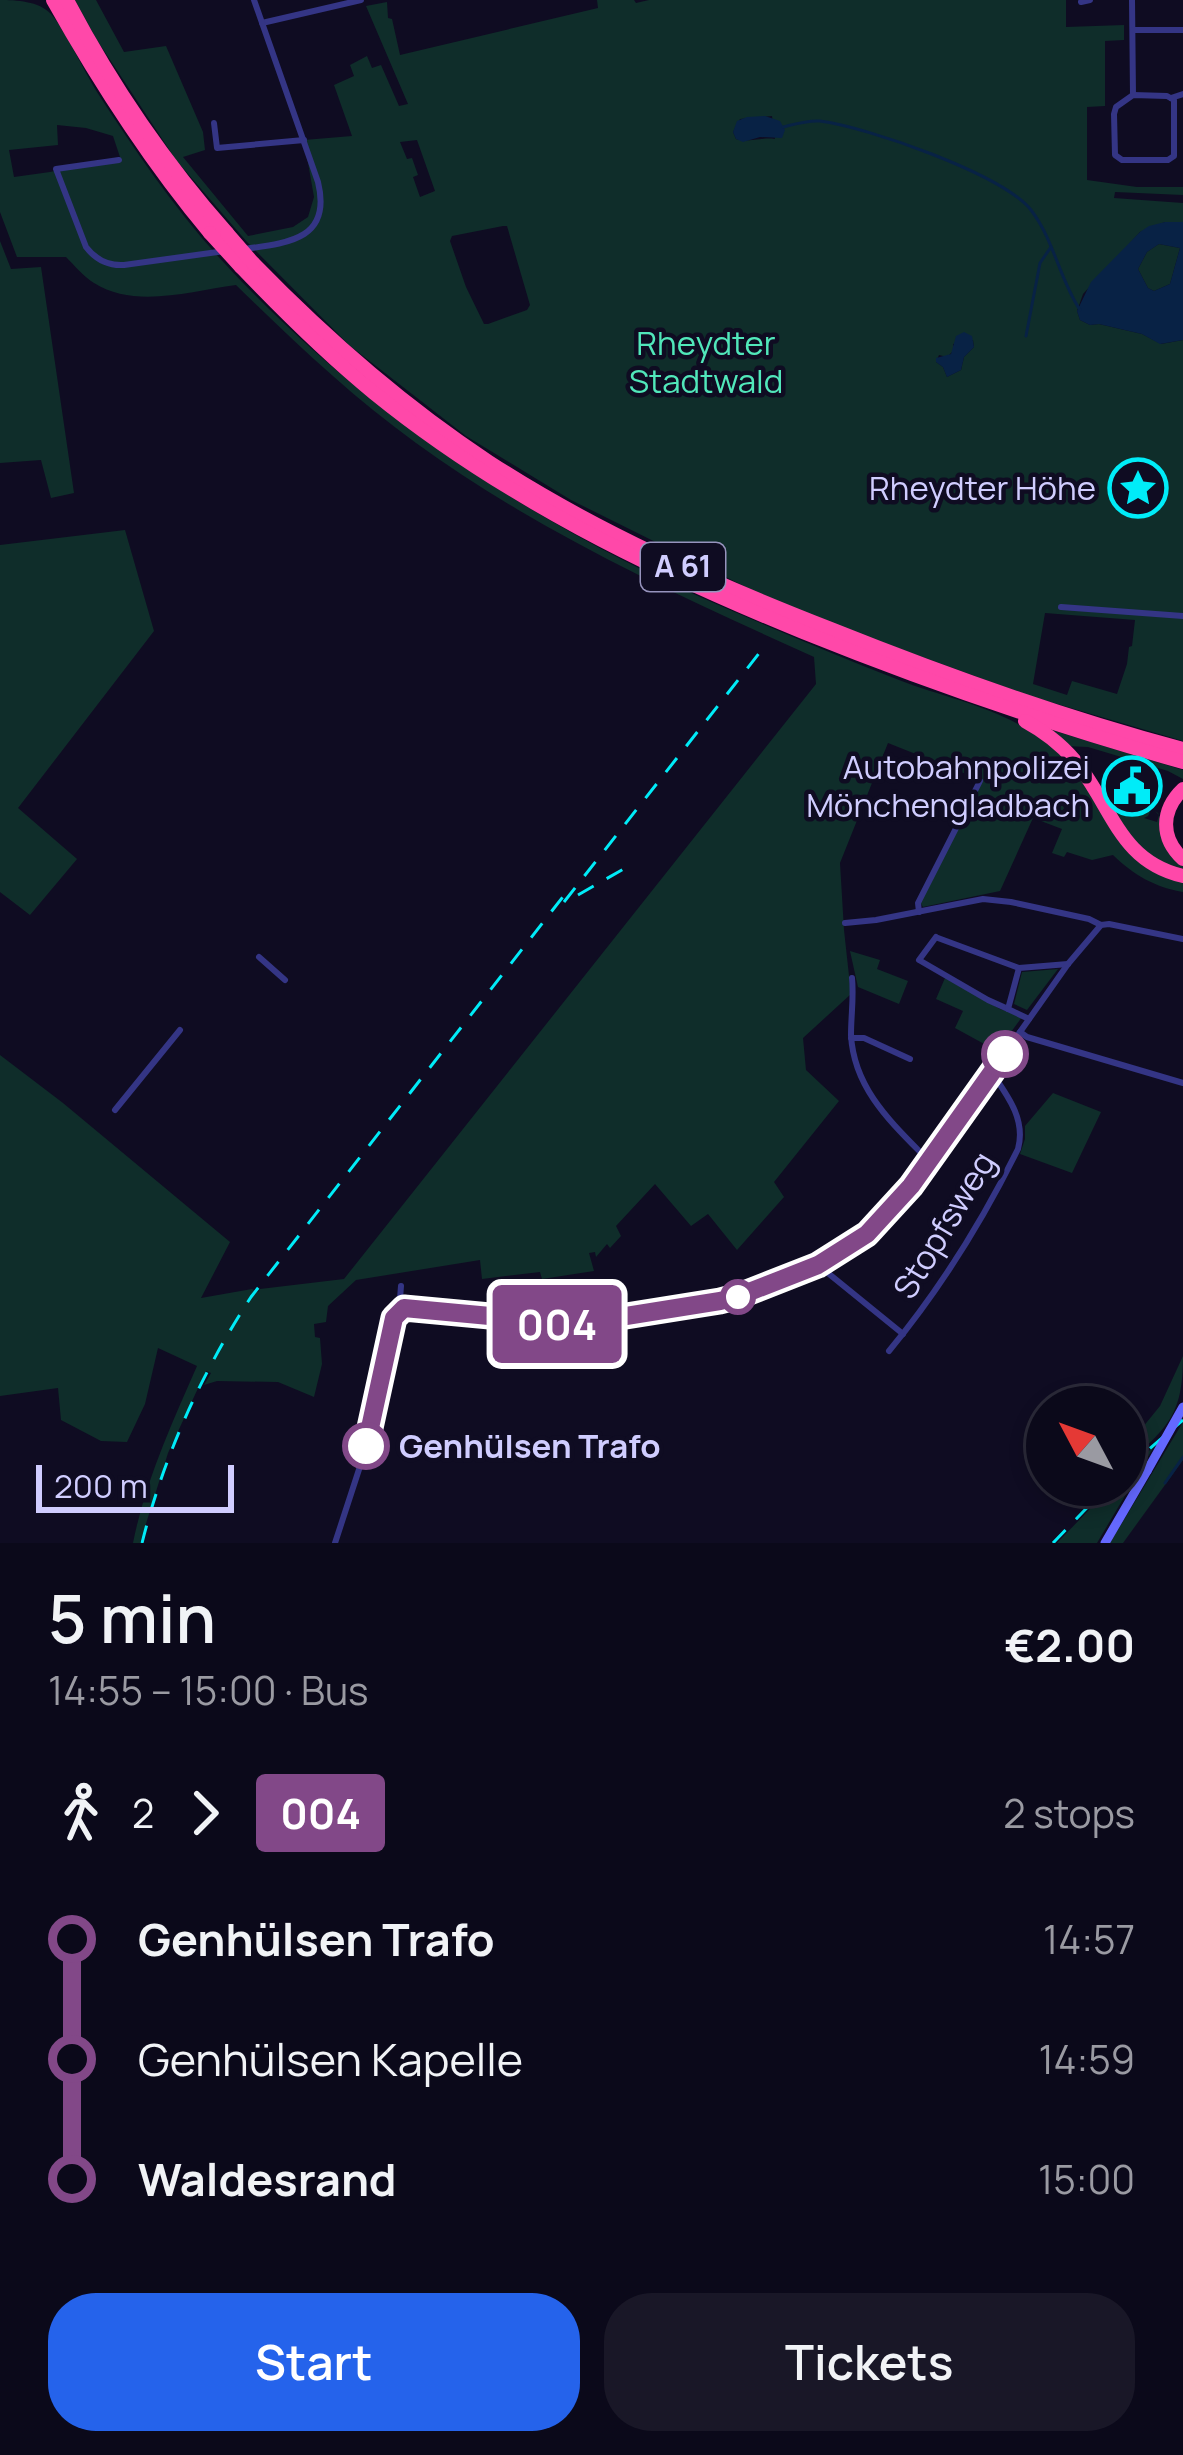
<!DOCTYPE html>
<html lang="en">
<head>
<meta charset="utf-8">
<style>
	:root { --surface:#0b091a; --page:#191727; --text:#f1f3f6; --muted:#9a9aa2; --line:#2b2a39; --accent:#2563eb }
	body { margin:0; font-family:Manrope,sans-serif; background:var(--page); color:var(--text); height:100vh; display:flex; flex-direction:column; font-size:45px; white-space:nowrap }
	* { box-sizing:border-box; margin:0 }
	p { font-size:39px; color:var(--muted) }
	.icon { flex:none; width:66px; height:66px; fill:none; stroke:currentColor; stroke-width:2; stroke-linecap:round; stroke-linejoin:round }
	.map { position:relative; height:1543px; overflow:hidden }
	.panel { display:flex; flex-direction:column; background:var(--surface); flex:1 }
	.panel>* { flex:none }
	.badge { padding:0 24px; border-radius:9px; font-size:42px; line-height:78px }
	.needle { width:78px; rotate:311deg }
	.buttons { position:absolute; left:1026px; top:1386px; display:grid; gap:24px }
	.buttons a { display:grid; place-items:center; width:120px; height:120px; border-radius:50%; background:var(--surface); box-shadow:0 6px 18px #0003,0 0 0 3px var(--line); font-size:60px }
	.scale { position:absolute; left:36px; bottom:30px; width:198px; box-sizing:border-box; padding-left:12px; border:6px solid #d0cdff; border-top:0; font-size:33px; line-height:42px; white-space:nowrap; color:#d0cdff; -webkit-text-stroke:9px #0f0c22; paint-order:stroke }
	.map>.badge { position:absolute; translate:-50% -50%; box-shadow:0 0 0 6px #fff }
	.legs { display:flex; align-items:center; gap:18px; height:132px; padding:0 48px; font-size:39px }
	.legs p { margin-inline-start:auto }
	.headline { display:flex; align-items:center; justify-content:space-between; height:204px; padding:0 48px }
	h1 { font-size:66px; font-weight:600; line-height:90px }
	.cta { display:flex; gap:24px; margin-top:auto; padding:24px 48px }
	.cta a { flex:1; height:138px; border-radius:48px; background:var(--accent); color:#fff; font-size:48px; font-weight:600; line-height:138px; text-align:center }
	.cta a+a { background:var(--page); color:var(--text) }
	ul { padding:0 48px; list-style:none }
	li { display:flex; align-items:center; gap:42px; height:120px; font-size:45px }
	li i { display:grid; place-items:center; width:18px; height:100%; margin:0 15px; background:currentColor }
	li i::after { content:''; width:30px; height:30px; margin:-15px; border:9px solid; border-radius:50%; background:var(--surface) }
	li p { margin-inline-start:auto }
	li:first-child i { background:linear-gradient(#0000 50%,currentColor 0) }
	li:last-child i { background:linear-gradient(currentColor 50%,#0000 0) }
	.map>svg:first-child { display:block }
	.green { fill:#0f2d2a; fill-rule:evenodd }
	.water { fill:#082245; fill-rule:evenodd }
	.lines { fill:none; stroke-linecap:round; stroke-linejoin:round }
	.stream { stroke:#082245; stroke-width:3 }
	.minor { stroke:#343585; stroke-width:6 }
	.secondary { stroke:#6468ff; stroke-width:9 }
	.motorway { stroke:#ff48a9; stroke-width:14 }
	.rail { stroke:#00ecf8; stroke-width:3; stroke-dasharray:18 15; stroke-linecap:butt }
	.secondary-bridge { stroke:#6468ff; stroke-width:9 }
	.motorway-bridge { stroke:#ff48a9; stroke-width:14 }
	.line-1-casing { stroke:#fff; stroke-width:27 }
	.line-1 { stroke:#824888; stroke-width:18 }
	.stop-1-dot { fill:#fff; stroke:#824888; stroke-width:6 }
	.labels { text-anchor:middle; stroke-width:9; stroke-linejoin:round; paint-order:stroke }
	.shield { fill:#0f0c22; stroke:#9693bd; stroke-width:3 }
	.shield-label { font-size:30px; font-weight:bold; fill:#d0cdff }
	.park-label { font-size:33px; fill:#51e7ba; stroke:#0f0c22 }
	.poi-label { font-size:33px; fill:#d0cdff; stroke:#0f0c22; text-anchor:end }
	.street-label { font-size:33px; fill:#d0cdff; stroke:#0f0c22 }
	.stop-label { font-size:33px; font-weight:bold; fill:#d0cdff; stroke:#0f0c22; text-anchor:start }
</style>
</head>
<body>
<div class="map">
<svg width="1183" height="1543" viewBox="0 0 1183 1543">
	<rect width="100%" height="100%" fill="#0f0c22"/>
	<g class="green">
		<path d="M0,0c16,0 39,1 51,14 14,16 33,57 46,78 39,60 81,122 130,174 138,148 310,261 496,341 58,25 117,50 176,73 41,16 88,25 126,48 19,11 35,24 49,41 39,49 39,94 109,112v11c-29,-5 -49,-17 -70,-37l-21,5 -25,-8 -3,5 -12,-4 10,-24 -29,-11 -33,73 -77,16 -3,-5 61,-122 -93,-37 -48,120 4,67 7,64 -48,44 3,32 33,31 -65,81 10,15 -47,53 -29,-36 -17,12 -36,-42 -39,42 5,10 -11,12 -3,-4 -11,13 -1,-5 -6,1 5,18 -52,8 -2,-7 -58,7 -2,-19 -124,20 -28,26 -2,16 -12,2 1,13 5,1 2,26 -8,33 -36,-15 -61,-1 -13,4 7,-12 -5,-2 -38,82 -28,90h-7c12,-61 39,-120 64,-177l-39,-18 -13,56 -18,38 -26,-1 -40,-21 -3,-32 -58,8v-341l63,48 167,139 -29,56 51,-9 6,3 2,-3 84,-10 472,-595 -2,-27c-137,-62 -276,-125 -398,-214 -65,-47 -123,-102 -180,-158 -45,6 -101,24 -142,-2 -10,-6 -20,-18 -28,-26h-49l-17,-45zM57,125l29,3 27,8 7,21 -70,15 -36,5 -5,-27 49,-5z"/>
		<path d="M75,0h21l28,52 42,-6 37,86 2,18 -22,7 65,79 45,-9 15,-10 6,-20 -10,-57 48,-4 -18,-51 20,-9 -4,-11 17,-9 5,12 9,-3 18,41 9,-2 -42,-98 21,-4 1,16 4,1 8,36 198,-47 -1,-8h37l2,3 13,-3h417v27l58,-2v15l-19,1v65l-18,1v73l50,7h46v8l-68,-3 -1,6 69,5v19h-18l-25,10 -57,62 -6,17 3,9 10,5 9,-1 43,10 19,10 22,-4v401l-153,-45 -242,-88 -217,-108 -105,-64 -117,-91 -102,-103 -71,-82 -79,-120zM772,116l3,23c-13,-2 -28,4 -39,0l-3,-7 7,-13zM417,140l18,51 -15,6 -7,-20 5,-2 -6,-17 -5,1 -7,-17zM503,226h4l23,79 -3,5 -39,14h-4l-18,-37 -16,-46 2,-5zM973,340l1,7 -10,10 -3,13 -14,7 -4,-10 -7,-5 3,-7 8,2 7,-7 -1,-6zM1045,613l90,7 -3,26 -3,1 -2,17 -10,30 -45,-13 -5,14 -34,-11z"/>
		<polygon points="0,241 11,269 41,267 74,493 51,498 41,460 0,463"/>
		<polygon points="1159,244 1180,248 1170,284 1154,291 1148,288 1138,269 1147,252"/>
		<polygon points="125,530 154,631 18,808 77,859 30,915 0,892 0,545"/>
		<polygon points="1038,726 1183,770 1183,779 1168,771 1088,747 1064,746"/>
		<polygon points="1115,798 1109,804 1122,811 1124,806 1150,812 1148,816 1144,818 1157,822 1159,815 1155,811 1158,813 1183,862 1183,873 1144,857 1107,802"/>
		<polygon points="850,951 880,960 877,969 908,981 899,1004 858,987"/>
		<polygon points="1058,969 1027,1010 1014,1004 1022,972"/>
		<polygon points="945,978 1000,1009 1022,1017 997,1051 955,1028 963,1011 936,999"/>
		<polygon points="1053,1093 1101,1112 1072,1173 1020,1154 1025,1139 1025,1126"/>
		<polygon points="602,1301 604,1310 602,1315 560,1319 547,1317 545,1308"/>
		<path d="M1183,1356c0,61 -16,71 -58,110v-17l35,-43z"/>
		<polygon points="1183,1422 1183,1460 1123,1543 1110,1543"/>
		<polygon points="1155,1445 1097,1543 1057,1543 1113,1485 1125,1485 1125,1474"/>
	</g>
	<g class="water">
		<polygon points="765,116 780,121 785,130 782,138 760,137 743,142 736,139 733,132 737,121 747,117"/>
		<path d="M1165,222h18v118l-23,4 -18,-10 -43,-10 -9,1 -10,-5 -3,-9 14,-29 49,-50 9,-6zM1159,244l21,4 -10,36 -16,7 -6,-3 -10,-19 9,-17z"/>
		<polygon points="964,332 972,336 974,347 964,357 961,370 947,377 943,367 936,362 936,358 951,354 956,336"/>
	</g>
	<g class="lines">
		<g class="stream">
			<path d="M783,127c12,-3 24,-7 37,-6 47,6 182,53 211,89 23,30 28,68 49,100"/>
			<polyline points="1026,336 1040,263 1051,247"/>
			<polyline points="1165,1483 1183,1457"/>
		</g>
		<g class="minor">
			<polyline points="1132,0 1133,95"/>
			<polyline points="1081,2 1090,0"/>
			<polyline points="262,23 361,0"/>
			<polyline points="1133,30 1183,30"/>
			<polygon points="1133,95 1167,96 1174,100 1174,156 1168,160 1122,160 1115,155 1114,114 1116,107"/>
			<polyline points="1171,98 1183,94"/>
			<polyline points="214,123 217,148 304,140"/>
			<path d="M119,160l-63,9 30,78c10,13 22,19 38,18l101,-14"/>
			<path d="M244,249c45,-6 88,-10 74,-67l-64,-182"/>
			<polyline points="1061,607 1183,616"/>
			<polyline points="919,912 918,903 980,781"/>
			<polyline points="845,923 876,920 983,899 1011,902 1089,919 1101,925"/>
			<polyline points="936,937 919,960 988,1000 1008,1009"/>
			<polyline points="938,938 1019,968"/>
			<polyline points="259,957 285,980"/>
			<path d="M852,978c2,19 -1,37 -1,57 3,55 42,89 78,126"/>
			<polyline points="1029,1019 1008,1009 1019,968 1068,964"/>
			<polyline points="1020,1032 1068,964 1101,925 1109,924 1183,939"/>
			<polyline points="851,1038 864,1038 910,1059"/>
			<polyline points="115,1110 180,1030"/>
			<polyline points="818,1265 903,1334"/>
			<polyline points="399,1311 404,1308 576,1324 720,1301 818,1265 867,1234 897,1205 1020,1032 1027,1037 1183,1083"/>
			<path d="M889,1351c52,-63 93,-129 129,-202 8,-29 -10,-53 -26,-76"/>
			<polyline points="335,1543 366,1448 394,1318 399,1311 401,1286"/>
		</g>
		<polyline class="secondary" points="1105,1543 1147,1471"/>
		<g class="motorway">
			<path d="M53,0c46,82 96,160 157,233"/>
			<path d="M67,0c44,84 97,162 160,233"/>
			<path d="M253,263c72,74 149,142 236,199 106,69 224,121 342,167 115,46 232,88 352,120"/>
			<path d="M241,267c42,44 85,87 133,126 128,104 277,177 429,239 124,50 251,94 380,130"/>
			<path d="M1025,721c22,12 42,28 57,49 32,44 41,92 101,106"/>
			<path d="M1183,789c-22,21 -23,49 0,70"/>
		</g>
		<g class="rail">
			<polyline points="578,895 627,867"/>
			<polyline points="564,902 764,647"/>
			<polyline points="1125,1470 1183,1420"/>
			<path d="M142,1543c22,-88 60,-171 109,-246l318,-408"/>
			<polyline points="1053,1543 1109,1485"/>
		</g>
		<polyline class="secondary-bridge" points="1147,1471 1183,1407"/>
		<g class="motorway-bridge">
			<polyline points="210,233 241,267"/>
			<polyline points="227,233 253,263"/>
		</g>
	</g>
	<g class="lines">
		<defs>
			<polyline id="line-1" points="366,1446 394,1318 404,1308 576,1324 720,1301 739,1296 818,1265 867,1234 911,1186 1005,1054"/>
		</defs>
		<use href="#line-1" class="line-1-casing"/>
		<use href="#line-1" class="line-1"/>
	</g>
	<defs>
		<symbol id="sight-ring" viewBox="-11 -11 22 22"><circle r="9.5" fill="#0f0c22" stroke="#00ecf8" stroke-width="1.5"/><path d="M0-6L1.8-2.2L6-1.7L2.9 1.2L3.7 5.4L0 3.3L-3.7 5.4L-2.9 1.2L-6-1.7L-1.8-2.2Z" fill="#00ecf8"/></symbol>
		<symbol id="civic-ring" viewBox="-11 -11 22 22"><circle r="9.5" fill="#0f0c22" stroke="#00ecf8" stroke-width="1.5"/><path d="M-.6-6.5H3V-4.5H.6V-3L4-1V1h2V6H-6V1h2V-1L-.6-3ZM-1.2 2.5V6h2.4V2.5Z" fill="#00ecf8"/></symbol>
	</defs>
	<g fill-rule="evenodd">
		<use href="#sight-ring" x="1105" y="455" width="66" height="66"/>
		<use href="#civic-ring" x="1099" y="753" width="66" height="66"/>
	</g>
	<g class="stop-1-dot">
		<circle cx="1005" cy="1054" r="21"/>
		<circle cx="738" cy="1297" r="15"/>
		<circle cx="366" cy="1446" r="21"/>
	</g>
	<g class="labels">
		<rect class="shield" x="641" y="543" width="84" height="48" rx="9"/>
		<g class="shield-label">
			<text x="683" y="577">A 61</text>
		</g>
		<g class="park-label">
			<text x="706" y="355">Rheydter<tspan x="706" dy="38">Stadtwald</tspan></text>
		</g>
		<g class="poi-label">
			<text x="1096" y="500">Rheydter Höhe</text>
			<text x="1090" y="779">Autobahnpolizei<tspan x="1090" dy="38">Mönchengladbach</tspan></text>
		</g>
		<g class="street-label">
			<text transform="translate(944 1225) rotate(-59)" y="12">Stopfsweg</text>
		</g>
		<g class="stop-label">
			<text x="399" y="1458">Genhülsen Trafo</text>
		</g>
	</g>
</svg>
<div class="buttons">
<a><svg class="needle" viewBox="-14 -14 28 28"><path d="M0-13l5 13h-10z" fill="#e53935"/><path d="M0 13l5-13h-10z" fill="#9a9aa2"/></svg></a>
</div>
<div class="scale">200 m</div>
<b class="badge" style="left:557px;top:1324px;background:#824888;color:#fff">004</b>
</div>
<section class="panel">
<div class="headline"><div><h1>5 min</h1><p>14:55 – 15:00 · Bus</p></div><b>€2.00</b></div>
<div class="legs"><svg class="icon" aria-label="walk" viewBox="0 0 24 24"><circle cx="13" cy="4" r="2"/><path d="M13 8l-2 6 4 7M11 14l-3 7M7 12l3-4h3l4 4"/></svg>2<svg class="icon" aria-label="forward" viewBox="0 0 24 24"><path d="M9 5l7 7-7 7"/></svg><b class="badge" style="background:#824888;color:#fff">004</b><p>2 stops</p></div>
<ul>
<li><i style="color:#824888"></i><b>Genhülsen Trafo</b><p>14:57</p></li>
<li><i style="color:#824888"></i><span>Genhülsen Kapelle</span><p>14:59</p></li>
<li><i style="color:#824888"></i><b>Waldesrand</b><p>15:00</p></li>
</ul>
<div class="cta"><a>Start</a><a>Tickets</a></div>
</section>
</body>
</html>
